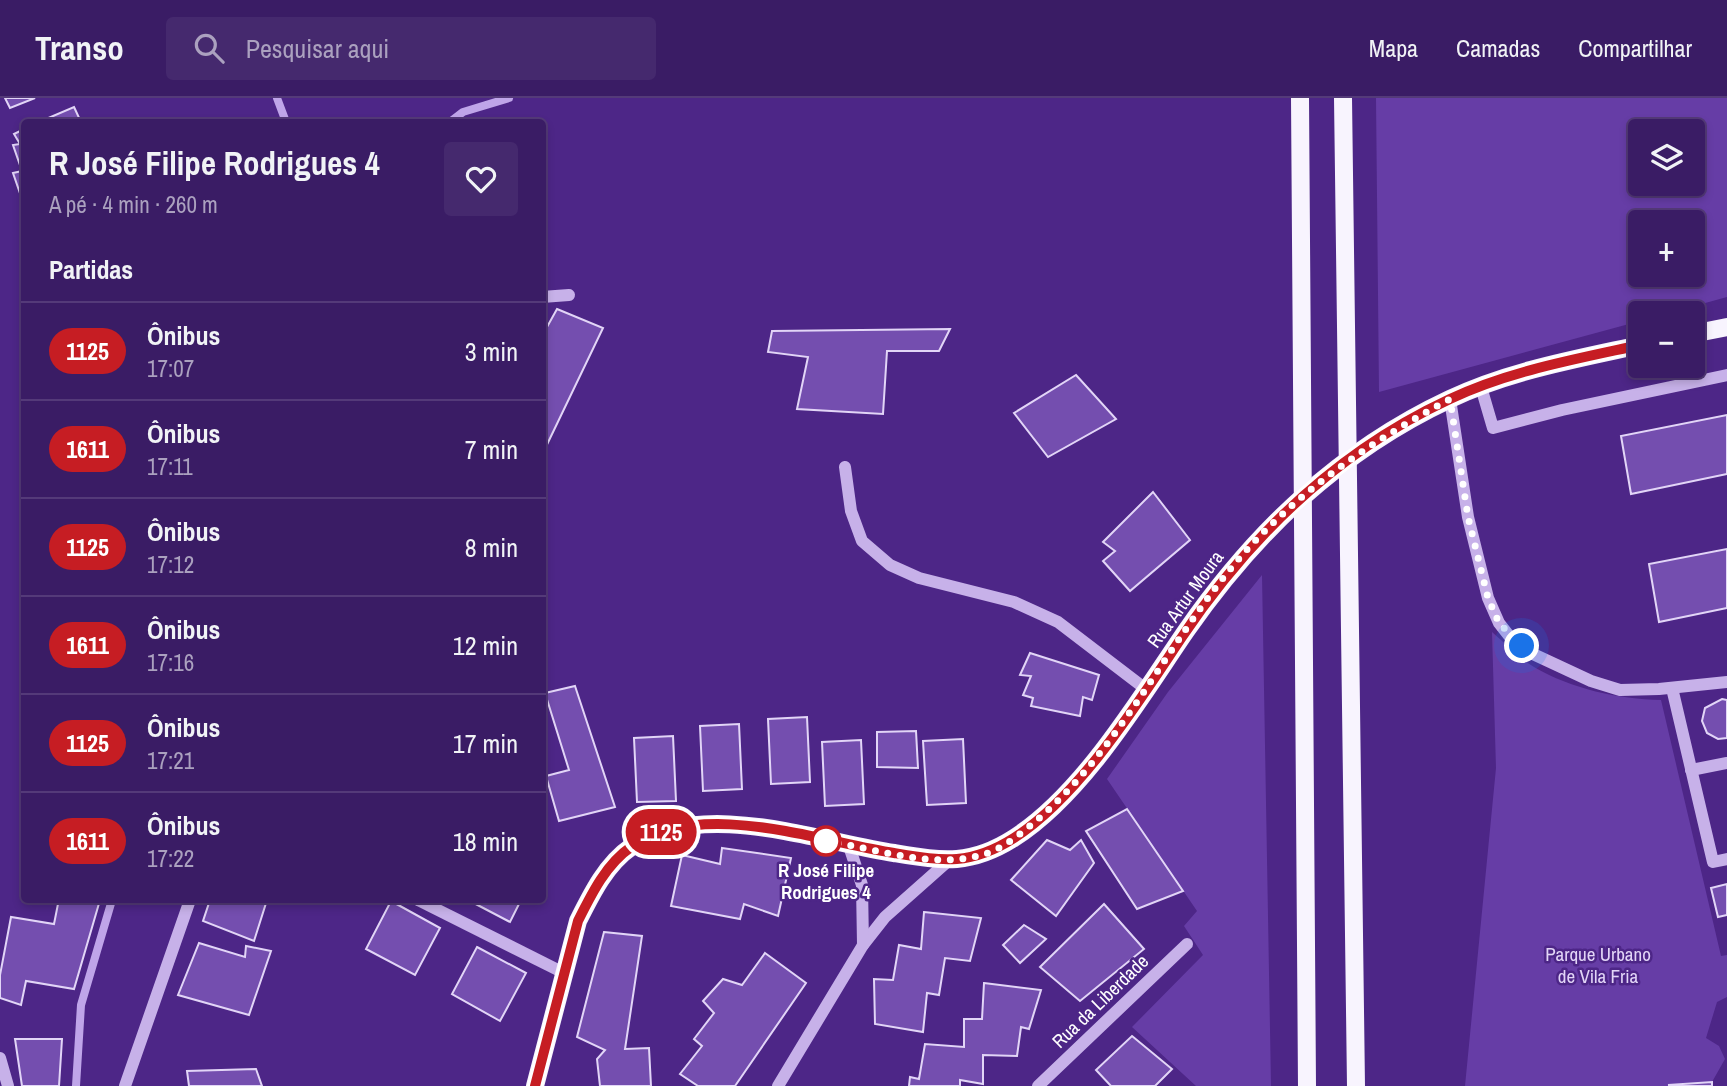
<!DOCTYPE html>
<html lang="pt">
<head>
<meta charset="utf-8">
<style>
	:root { --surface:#3a1c65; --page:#45296e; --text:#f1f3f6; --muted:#aba1bf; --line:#543a79 }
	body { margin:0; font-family:"Archivo Narrow",sans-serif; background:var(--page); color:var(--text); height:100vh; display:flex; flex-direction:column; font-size:26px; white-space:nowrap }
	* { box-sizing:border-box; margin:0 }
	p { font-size:23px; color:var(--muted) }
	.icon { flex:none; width:38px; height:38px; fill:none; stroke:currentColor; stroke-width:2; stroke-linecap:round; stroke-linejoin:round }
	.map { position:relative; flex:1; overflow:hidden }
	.side { position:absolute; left:21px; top:21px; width:525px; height:784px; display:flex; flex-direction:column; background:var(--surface); border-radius:7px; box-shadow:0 4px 10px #0003,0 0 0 2px var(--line) }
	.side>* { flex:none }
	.badge { padding:0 14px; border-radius:23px; font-size:24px; line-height:46px }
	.controls { position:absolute; left:1628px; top:21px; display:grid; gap:14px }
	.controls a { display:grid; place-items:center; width:77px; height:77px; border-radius:7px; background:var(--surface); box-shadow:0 4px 10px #0003,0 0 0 2px var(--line); font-size:35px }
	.you { position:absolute; width:35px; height:35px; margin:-18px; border:5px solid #fff; border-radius:50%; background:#1a73e8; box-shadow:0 0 0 10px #1a73e833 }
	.map>.badge { position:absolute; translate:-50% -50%; box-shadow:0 0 0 4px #fff }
	h2 { padding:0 28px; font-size:26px; line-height:63px }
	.round { display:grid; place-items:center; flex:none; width:74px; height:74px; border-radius:7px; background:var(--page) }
	.summary { display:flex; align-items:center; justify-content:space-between; height:119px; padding:0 28px }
	h1 { font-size:33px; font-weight:800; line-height:52px }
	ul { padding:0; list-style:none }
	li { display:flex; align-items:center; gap:21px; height:98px; padding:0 28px; border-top:2px solid var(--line) }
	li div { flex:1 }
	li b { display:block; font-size:26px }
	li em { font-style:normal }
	li .badge { min-width:77px; font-weight:700; text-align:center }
	header { display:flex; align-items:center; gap:42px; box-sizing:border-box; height:98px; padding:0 35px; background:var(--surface); border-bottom:2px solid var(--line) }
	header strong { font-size:33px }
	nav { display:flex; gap:38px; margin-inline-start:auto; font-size:24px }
	.search { width:490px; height:63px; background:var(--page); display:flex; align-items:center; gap:18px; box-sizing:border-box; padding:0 24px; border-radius:7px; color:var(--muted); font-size:26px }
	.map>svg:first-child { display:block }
	.green { fill:#663da6; fill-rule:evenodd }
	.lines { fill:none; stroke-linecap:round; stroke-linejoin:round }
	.stream { stroke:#bfa5e9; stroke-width:8 }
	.building { fill:#744eaf; stroke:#e2d5f7; stroke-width:2 }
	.minor { stroke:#c7b1e9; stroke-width:12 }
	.major { stroke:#f8f4fe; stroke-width:18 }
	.line-casing { stroke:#fff; stroke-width:16 }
	.line { stroke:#c61d23; stroke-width:10 }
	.walk { stroke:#fff; stroke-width:7; stroke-dasharray:0 12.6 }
	.stop-dot { fill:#fff; stroke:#c61d23; stroke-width:3.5 }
	.labels { text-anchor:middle; stroke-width:5; stroke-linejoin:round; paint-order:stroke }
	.street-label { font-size:19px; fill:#fff; stroke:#4d2687 }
	.stop-label { font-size:19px; font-weight:bold; fill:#fff; stroke:#4d2687 }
	.park-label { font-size:19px; fill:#e2d5f7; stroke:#4d2687 }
</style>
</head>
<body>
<header>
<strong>Transo</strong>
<div class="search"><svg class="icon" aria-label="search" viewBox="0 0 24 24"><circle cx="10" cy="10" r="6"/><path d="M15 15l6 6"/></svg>Pesquisar aqui</div>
<nav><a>Mapa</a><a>Camadas</a><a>Compartilhar</a></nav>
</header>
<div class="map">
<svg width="1727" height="988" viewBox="0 0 1727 988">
	<rect width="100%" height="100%" fill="#4d2687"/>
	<g class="green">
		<path d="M1376,0h351v199l-58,16h-29v8l-261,71zM1640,33h52v53h-52zM1640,124h52v53h-52z"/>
		<polygon points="1262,477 1271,988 1196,988 1132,929 1203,857 1184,828 1197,813 1107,681 1168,594"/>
		<path d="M1492,534c13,11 27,26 42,35 38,22 84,32 127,33l60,256 6,-1v42l-10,5 -11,36 13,8 6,13 -13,23 -44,4h-203l31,-318z"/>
	</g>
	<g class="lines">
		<g class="stream">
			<polyline points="277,0 286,24"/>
			<polyline points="450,24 463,14 509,0"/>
			<polyline points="76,988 81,907 112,802"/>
		</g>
	</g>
	<g class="building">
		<polygon points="5,0 35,0 10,10"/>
		<polygon points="74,9 81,24 39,24"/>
		<polygon points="24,31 24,107 13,75 22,73 13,47 20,46 14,36"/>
		<polygon points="557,211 603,230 542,357 542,238"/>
		<polygon points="950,231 939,253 887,253 883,316 797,311 808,259 768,254 772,233"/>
		<polygon points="1076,277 1116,321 1048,359 1014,315"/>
		<polygon points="1727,317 1727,376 1631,396 1621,338"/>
		<polygon points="1153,394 1190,442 1130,493 1103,463 1115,453 1103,444"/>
		<polygon points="1727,451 1727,510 1659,524 1649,466"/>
		<polygon points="1030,555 1099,577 1092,602 1083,599 1080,618 1031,608 1033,600 1023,597 1031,578 1020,577"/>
		<polygon points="575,588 615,709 559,723 546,678 569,672 545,595"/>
		<polygon points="1722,601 1727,602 1727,640 1718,641 1707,635 1702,623 1705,610"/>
		<polygon points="807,619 810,684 771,686 768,621"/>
		<polygon points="739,626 742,691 703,693 700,628"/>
		<polygon points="916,633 918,670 877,669 877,634"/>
		<polygon points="673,638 676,703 637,704 634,640"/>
		<polygon points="963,641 966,705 927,707 923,643"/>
		<polygon points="861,642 864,706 825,708 822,644"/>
		<polygon points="1127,711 1183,793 1137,811 1086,733"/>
		<polygon points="1047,742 1070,752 1081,742 1094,765 1056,818 1011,782"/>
		<polygon points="722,750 791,760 778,818 744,806 740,821 671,808 682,757 720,766"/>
		<polygon points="1727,786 1727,817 1718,819 1711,790"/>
		<polygon points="46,802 100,802 74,891 26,883 21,907 0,900 0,877 11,819 54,826 58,806"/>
		<polygon points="210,802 267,802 254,843 203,823"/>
		<polygon points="468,802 521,802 510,824"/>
		<polygon points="391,803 440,830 415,877 366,851"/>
		<polygon points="1104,806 1144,851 1080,903 1040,869"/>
		<polygon points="924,814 981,820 970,863 945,860 939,897 927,895 923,934 875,926 874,881 893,882 899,847 921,851"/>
		<polygon points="1024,827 1046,841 1020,865 1003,847"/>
		<polygon points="604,834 642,838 625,951 649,950 651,988 600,988 597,961 605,952 577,939"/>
		<polygon points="199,845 245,859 246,848 271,853 249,917 178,897"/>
		<polygon points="477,849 526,875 500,923 452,896"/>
		<polygon points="765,855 806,885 735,988 698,988 680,976 702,948 694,941 714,915 703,903 723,881 742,887"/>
		<polygon points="984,885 1041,892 1029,931 1021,929 1017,958 983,957 983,986 960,982 960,988 909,988 910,979 919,981 925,946 964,949 964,921 982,921"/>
		<polygon points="1132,938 1172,971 1155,988 1111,988 1096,972"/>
		<polygon points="15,941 62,941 59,988 22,988"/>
		<polygon points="256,971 262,988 189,988 187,973"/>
		<polygon points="1712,984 1712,988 1668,987"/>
	</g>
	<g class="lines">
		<g class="minor">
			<polyline points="542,199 569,197"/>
			<polyline points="1481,289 1493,330 1562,312 1727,277"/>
			<polyline points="1450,301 1468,419 1488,500 1499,525 1510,539 1533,556 1591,583 1620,592 1659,591 1727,584"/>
			<polyline points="845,369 851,413 862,443 890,467 919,480 1014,504 1058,524 1147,592"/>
			<polyline points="1672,590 1713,764 1727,761"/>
			<polyline points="1691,672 1727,665"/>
			<polyline points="418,802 564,875"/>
			<polyline points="863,847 885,819 947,764"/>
			<polyline points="0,960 8,988"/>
			<polyline points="125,988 190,802"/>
			<polyline points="778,988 863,847 862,787 849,748"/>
			<polyline points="1038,988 1187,846"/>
		</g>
		<g class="major">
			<polyline points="1300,0 1307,988"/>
			<polyline points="1343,0 1356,988"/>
			<polyline points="1692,236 1727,229"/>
			<path d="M535,988l43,-165c13,-26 28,-57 53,-74 70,-49 186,-6 263,6 49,8 76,13 120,-15 69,-44 126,-140 172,-207 69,-99 153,-180 264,-232 59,-28 126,-40 190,-54"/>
		</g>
	</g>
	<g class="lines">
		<defs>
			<path id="line" d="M535,988l43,-165c13,-26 28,-57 53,-74 71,-49 186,-6 263,6 49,8 76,13 120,-15 66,-42 125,-137 168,-201 68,-101 156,-186 268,-238 59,-28 126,-40 190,-54"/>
		</defs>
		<use href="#line" class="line-casing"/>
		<use href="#line" class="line"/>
		<path class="walk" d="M826,743c53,8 109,30 162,12 17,-6 33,-20 48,-32 91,-78 137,-193 218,-279 57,-60 124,-104 196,-143l18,118 20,81 11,25 23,23"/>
	</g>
	<circle class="stop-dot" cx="826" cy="743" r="14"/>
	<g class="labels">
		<g class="street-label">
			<text transform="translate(1185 501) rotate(-54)" y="7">Rua Artur Moura</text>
			<text transform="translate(1100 903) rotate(-44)" y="7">Rua da Liberdade</text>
		</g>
		<g class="stop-label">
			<text x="826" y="779">R José Filipe<tspan x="826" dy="22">Rodrigues 4</tspan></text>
		</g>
		<g class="park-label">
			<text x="1598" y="863">Parque Urbano<tspan x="1598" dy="22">de Vila Fria</tspan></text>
		</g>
	</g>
</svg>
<div class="controls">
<a><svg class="icon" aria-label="layers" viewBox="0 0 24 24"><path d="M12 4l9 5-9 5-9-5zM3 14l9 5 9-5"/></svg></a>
<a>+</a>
<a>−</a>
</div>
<div class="you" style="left:1522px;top:548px"></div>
<b class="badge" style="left:661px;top:734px;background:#c61d23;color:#fff">1125</b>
<section class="side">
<div class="summary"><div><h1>R José Filipe Rodrigues 4</h1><p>A pé · 4 min · 260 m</p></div><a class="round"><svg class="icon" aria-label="heart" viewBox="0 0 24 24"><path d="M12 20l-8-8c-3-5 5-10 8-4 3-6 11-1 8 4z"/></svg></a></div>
<h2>Partidas</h2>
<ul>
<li><span class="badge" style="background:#c61d23;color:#fff">1125</span><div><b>Ônibus</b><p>17:07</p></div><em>3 min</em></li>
<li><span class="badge" style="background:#c61d23;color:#fff">1611</span><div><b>Ônibus</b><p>17:11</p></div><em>7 min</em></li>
<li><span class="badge" style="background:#c61d23;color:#fff">1125</span><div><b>Ônibus</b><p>17:12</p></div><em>8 min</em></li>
<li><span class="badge" style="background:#c61d23;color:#fff">1611</span><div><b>Ônibus</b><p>17:16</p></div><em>12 min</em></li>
<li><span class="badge" style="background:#c61d23;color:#fff">1125</span><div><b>Ônibus</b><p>17:21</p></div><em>17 min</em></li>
<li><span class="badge" style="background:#c61d23;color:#fff">1611</span><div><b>Ônibus</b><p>17:22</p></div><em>18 min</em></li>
</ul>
</section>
</div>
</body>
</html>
